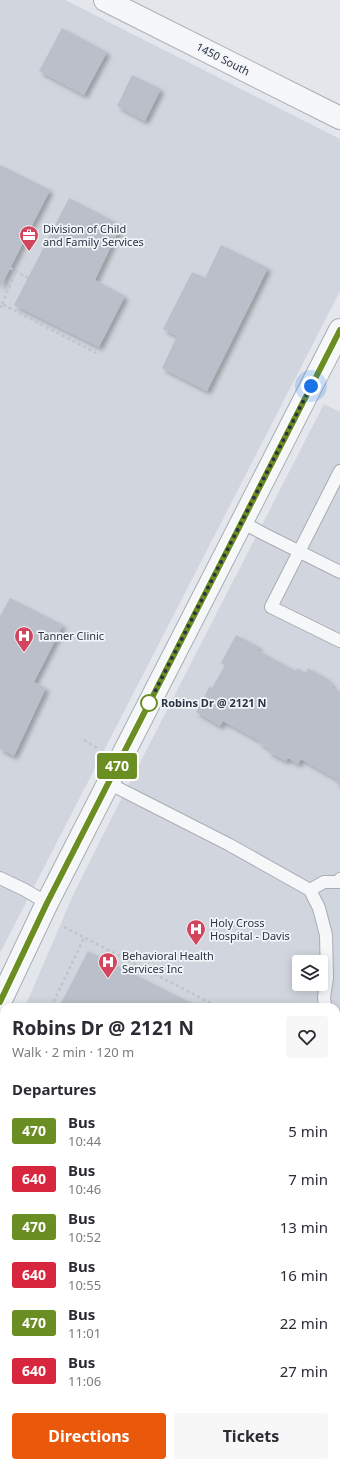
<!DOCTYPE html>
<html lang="en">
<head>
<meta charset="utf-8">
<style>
	:root { --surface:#fff; --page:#f7f7f7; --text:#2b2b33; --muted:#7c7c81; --accent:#ea580c }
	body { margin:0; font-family:"Noto Sans",sans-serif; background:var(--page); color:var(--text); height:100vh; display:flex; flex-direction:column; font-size:15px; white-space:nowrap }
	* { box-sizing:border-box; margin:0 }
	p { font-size:13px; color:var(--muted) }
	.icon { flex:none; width:22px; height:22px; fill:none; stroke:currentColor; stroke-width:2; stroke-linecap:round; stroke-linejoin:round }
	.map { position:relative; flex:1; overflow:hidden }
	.side { position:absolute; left:0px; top:1003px; width:340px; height:464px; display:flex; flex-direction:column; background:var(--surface); border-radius:12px 12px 0 0; box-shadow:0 2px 10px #0003 }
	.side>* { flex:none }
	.badge { padding:0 8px; border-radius:3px; font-size:14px; line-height:26px }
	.controls { position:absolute; left:292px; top:955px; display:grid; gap:8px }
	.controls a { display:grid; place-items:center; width:36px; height:36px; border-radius:4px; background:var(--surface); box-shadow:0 2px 10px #0003; font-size:20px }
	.you { position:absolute; width:20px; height:20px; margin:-10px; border:3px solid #fff; border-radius:50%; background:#1a73e8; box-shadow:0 0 0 6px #1a73e833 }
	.map>.badge { position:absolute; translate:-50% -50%; box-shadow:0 0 0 2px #fff }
	h2 { padding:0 12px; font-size:15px; line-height:36px }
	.round { display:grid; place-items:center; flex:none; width:42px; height:42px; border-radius:4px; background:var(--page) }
	.head { display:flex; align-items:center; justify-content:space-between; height:68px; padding:0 12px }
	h1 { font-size:19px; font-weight:700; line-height:30px }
	.action { display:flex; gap:8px; margin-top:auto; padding:8px 12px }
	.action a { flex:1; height:46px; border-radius:4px; background:var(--accent); color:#fff; font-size:16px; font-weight:700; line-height:46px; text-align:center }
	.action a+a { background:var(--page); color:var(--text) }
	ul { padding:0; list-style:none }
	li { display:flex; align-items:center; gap:12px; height:48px; padding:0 12px }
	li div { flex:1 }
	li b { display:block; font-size:15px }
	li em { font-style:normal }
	li .badge { min-width:44px; font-weight:700; text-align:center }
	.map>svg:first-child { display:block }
	.built { fill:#d1d5dd; fill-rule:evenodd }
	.building { fill:#babfc9; filter:url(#shadow) }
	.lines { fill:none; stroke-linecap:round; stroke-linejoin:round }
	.service-casing { stroke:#a8adb6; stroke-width:14 }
	.tertiary-casing { stroke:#a8adb6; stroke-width:24 }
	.primary-casing { stroke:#a1abb7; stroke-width:24 }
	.path { stroke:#c1c4ca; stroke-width:2.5; stroke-dasharray:3 3; stroke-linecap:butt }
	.service { stroke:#f6f7f9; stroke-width:12 }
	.tertiary { stroke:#f6f7f9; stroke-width:22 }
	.primary { stroke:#fff; stroke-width:22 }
	.line-casing { stroke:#fff; stroke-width:9 }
	.line { stroke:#6b8e23; stroke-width:6 }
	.walk { stroke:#2a3444; stroke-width:4; stroke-dasharray:0 7.2 }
	.stop-dot { fill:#fff; stroke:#6b8e23; stroke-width:2 }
	.labels { text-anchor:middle; stroke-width:3.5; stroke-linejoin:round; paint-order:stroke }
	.street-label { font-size:11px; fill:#2a3444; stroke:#f2f5f8 }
	.poi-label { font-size:11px; fill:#2a3444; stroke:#f2f5f8; text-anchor:start }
	.stop-label { font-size:11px; font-weight:bold; fill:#2a3444; stroke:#f2f5f8; text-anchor:start }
</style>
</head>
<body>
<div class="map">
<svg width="340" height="1467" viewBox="0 0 340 1467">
	<defs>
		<filter id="shadow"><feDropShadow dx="3.5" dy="3.5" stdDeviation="2" flood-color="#0004"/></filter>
	</defs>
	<rect width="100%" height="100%" fill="#e3e6eb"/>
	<g class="built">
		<polygon points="0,0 65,0 340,139 340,291 0,953"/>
		<path d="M324,404l16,8v1047l-4,-2v-450h-311l49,-114 30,-60zM299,962h22v22h-22z"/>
		<polygon points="4,1049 4,1291 0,1289 0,1057"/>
	</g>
	<g class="building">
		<polygon points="62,28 107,52 84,95 39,71"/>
		<polygon points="132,75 161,89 145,121 117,106"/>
		<polygon points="0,165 50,190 0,288"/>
		<polygon points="69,198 121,225 95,280 125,296 99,347 14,305"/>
		<polygon points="221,245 268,268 207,391 162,368 177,336 163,329 192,272 205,278"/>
		<polygon points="10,598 63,625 34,682 46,688 14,756 0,749 0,616"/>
		<polygon points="236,635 259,647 257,650 296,671 297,668 306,673 308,668 329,680 328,682 333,685 332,688 340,692 340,785 336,783 338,780 301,759 298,764 288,758 286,761 268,752 270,749 259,743 260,741 223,721 220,726 196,712 210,686 212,688 225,665 221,663"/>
		<polygon points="88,951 199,1007 59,1007"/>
		<polygon points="0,1168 4,1170 4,1261 0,1259"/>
	</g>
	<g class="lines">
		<defs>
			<g id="service">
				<polyline points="340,471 271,607 340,641"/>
				<polyline points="242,522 262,533 340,572"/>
				<polyline points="108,783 228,844 310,890 319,908 326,935 327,978 324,997 325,1007"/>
				<polyline points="0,878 25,890 47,903"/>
				<polyline points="310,890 324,882 338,882 340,879"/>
				<polyline points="336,1046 340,1054"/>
				<polyline points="0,1117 4,1119"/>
				<polyline points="336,1207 340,1209"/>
				<polyline points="336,1288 340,1290"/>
				<polyline points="336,1391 340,1386"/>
				<polyline points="297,1467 299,1463"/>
			</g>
			<g id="tertiary">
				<polyline points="105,0 340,118"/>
				<polyline points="0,1002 47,903 340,330"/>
			</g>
			<g id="primary">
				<polyline points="0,1341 4,1343"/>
				<polyline points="245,1463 253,1467"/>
			</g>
		</defs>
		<use href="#service" class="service-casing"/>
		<use href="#tertiary" class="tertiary-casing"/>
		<use href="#primary" class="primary-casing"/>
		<g class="path">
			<polyline points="10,268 28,278"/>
			<polyline points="2,304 16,271"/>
			<polyline points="0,308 2,304 96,353"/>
			<polyline points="84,740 97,748"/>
			<polyline points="64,927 218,1007"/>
			<polyline points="51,1007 84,938"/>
		</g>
		<use href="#service" class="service"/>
		<use href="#tertiary" class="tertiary"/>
		<use href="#primary" class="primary"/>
	</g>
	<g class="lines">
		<defs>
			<polyline id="line" points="0,1002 47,903 340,330"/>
		</defs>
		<use href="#line" class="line-casing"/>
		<use href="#line" class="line"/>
		<polyline class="walk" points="149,703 311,386"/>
	</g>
	<defs>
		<symbol id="office-pin" viewBox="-11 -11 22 30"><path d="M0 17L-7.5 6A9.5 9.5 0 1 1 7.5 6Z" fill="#d3455d" stroke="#f2f5f8"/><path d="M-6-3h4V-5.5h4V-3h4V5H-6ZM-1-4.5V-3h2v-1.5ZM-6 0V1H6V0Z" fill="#fff"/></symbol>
		<symbol id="hospital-pin" viewBox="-11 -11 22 30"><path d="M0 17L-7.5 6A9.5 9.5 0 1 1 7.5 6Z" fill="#d3455d" stroke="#f2f5f8"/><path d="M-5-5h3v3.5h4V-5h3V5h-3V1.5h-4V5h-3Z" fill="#fff"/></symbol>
	</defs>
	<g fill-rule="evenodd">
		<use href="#office-pin" x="18" y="224" width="22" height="30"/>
		<use href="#hospital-pin" x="13" y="625" width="22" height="30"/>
		<use href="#hospital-pin" x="185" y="918" width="22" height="30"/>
		<use href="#hospital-pin" x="97" y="951" width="22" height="30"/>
	</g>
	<circle class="stop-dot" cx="149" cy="703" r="8"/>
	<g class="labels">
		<g class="street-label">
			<text transform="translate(223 59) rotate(27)" y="4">1450 South</text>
		</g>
		<g class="poi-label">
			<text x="43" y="233">Division of Child<tspan x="43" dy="13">and Family Services</tspan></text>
			<text x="38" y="640">Tanner Clinic</text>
			<text x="210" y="927">Holy Cross<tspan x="210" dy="13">Hospital - Davis</tspan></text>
			<text x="122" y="960">Behavioral Health<tspan x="122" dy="13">Services Inc</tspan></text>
		</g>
		<g class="stop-label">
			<text x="161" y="707">Robins Dr @ 2121 N</text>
		</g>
	</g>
</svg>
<div class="controls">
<a><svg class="icon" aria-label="layers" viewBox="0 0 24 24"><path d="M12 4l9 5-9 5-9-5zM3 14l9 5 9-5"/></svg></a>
</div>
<div class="you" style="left:311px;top:386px"></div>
<b class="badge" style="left:117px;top:766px;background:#6b8e23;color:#fff">470</b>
<section class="side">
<div class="head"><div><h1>Robins Dr @ 2121 N</h1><p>Walk · 2 min · 120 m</p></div><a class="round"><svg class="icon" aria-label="heart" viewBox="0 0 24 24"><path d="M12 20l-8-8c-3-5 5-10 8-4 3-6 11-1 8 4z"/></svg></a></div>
<h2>Departures</h2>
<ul>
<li><span class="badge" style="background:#6b8e23;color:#fff">470</span><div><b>Bus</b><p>10:44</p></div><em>5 min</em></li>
<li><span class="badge" style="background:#d7263d;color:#fff">640</span><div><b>Bus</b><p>10:46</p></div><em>7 min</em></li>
<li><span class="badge" style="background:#6b8e23;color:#fff">470</span><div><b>Bus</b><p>10:52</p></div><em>13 min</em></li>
<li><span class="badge" style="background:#d7263d;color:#fff">640</span><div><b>Bus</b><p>10:55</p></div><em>16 min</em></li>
<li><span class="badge" style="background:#6b8e23;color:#fff">470</span><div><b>Bus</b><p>11:01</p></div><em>22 min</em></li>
<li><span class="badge" style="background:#d7263d;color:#fff">640</span><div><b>Bus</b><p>11:06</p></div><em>27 min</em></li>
</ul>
<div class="action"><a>Directions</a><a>Tickets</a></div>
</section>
</div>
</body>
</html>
